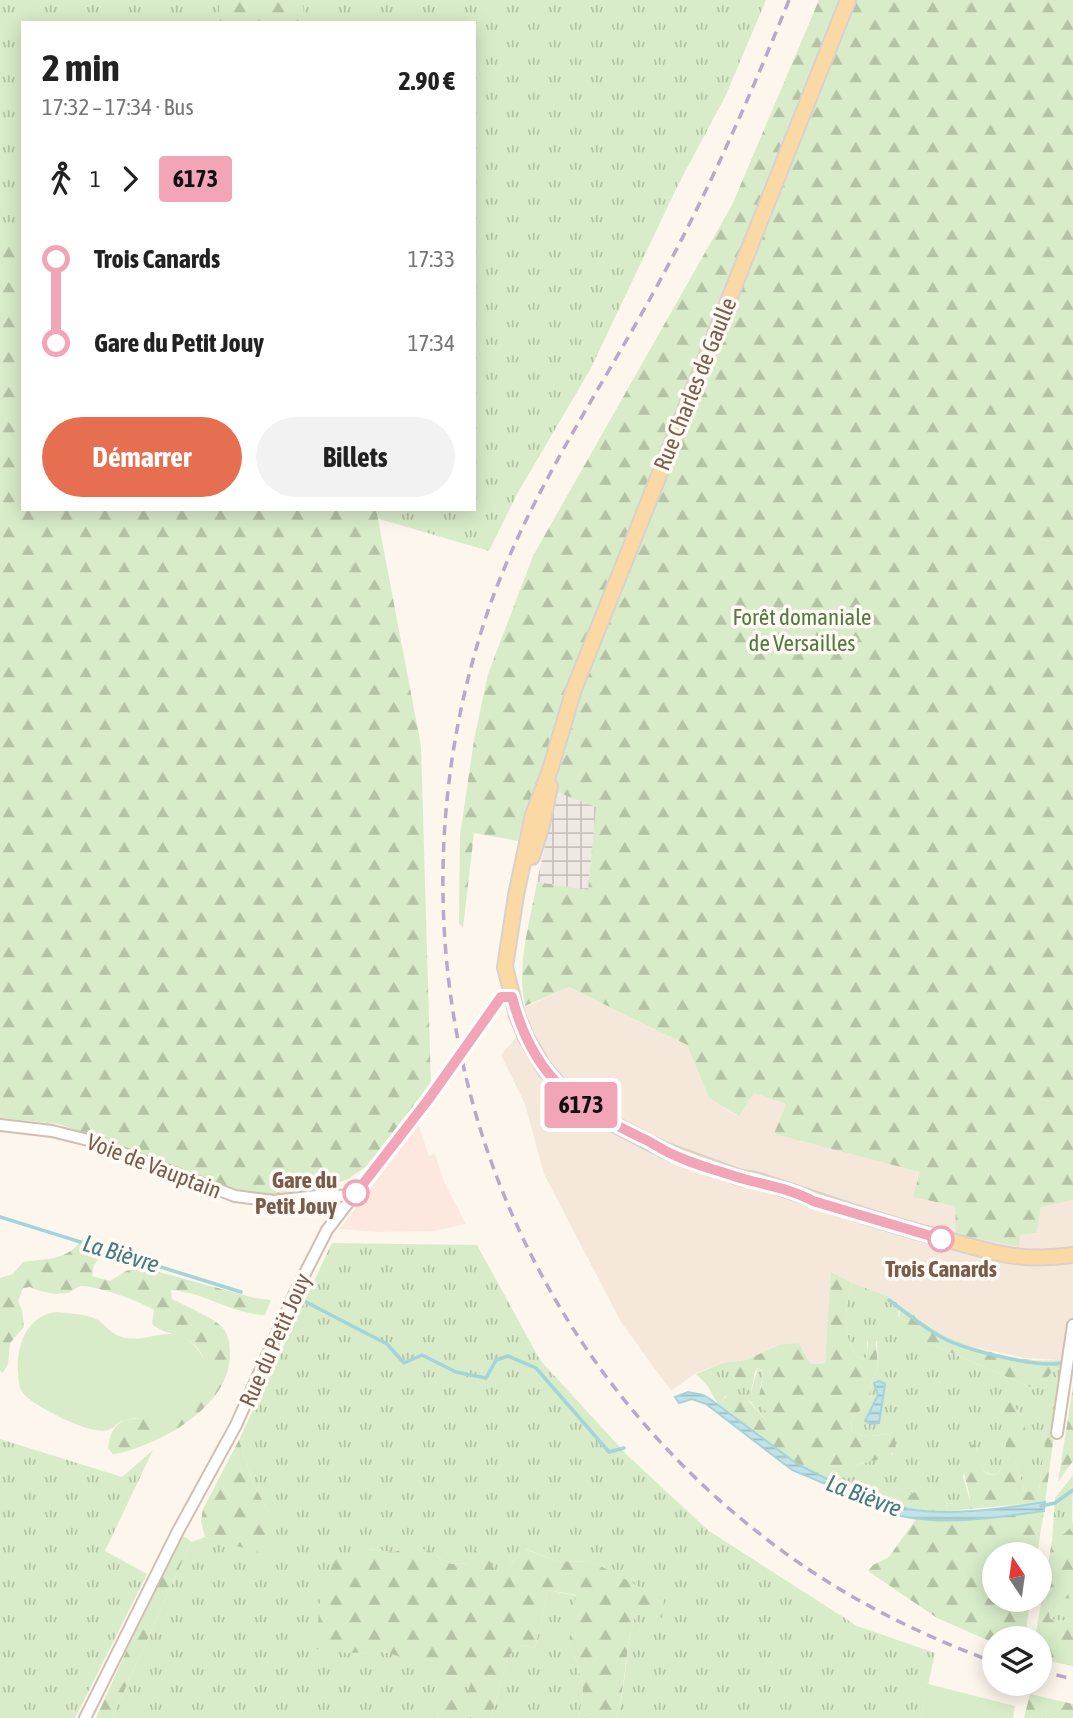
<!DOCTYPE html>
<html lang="fr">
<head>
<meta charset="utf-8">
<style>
	:root { --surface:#fff; --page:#f2f2f2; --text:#222; --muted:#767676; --accent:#e76f51 }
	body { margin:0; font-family:"Asap Condensed",sans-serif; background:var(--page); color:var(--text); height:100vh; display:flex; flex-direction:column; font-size:26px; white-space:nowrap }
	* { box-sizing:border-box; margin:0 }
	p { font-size:23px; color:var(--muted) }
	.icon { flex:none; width:38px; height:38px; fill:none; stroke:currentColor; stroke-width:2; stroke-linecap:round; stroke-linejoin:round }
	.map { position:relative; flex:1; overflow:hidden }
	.side { position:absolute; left:21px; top:21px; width:455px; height:490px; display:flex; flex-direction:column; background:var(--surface); border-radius:0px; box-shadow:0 4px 18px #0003 }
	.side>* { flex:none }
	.badge { padding:0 14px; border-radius:5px; font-size:24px; line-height:46px }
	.needle { width:46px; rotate:347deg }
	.tools { position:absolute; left:982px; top:1542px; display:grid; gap:14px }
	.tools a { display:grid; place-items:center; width:70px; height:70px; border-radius:50%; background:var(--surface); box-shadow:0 4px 18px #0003; font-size:35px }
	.map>.badge { position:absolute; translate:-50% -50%; box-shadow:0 0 0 4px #fff }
	.legs { display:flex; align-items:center; gap:10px; height:77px; padding:0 21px; font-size:23px }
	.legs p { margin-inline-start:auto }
	.headline { display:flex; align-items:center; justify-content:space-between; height:119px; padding:0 21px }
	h1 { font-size:38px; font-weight:700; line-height:52px }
	.primary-button { display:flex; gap:14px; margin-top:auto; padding:14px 21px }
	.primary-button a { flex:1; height:80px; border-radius:42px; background:var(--accent); color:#fff; font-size:28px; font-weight:700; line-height:80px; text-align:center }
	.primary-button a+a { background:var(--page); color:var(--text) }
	ul { padding:0 21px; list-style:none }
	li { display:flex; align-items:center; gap:24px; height:84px; font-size:26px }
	li i { display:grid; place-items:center; width:10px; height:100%; margin:0 9px; background:currentColor }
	li i::after { content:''; width:18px; height:18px; margin:-9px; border:5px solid; border-radius:50%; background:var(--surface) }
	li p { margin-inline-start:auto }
	li:first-child i { background:linear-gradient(#0000 50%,currentColor 0) }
	li:last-child i { background:linear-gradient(currentColor 50%,#0000 0) }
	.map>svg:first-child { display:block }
	.residential { fill:#f5e8da }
	.commercial { fill:#fde8e0 }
	.industrial { fill:url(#industrial-grid) }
	.grass { fill:url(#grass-tufts) }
	.forest { fill:url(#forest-firs) }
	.green { fill:#d8ecc9 }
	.water { fill:url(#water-rules); stroke:#a5d3da; stroke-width:2 }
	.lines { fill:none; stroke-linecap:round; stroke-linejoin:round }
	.stream { stroke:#a5d3da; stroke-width:3.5 }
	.minor-casing { stroke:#d1beb0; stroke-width:14 }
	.major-casing { stroke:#dad1cd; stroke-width:18 }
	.minor { stroke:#fff; stroke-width:10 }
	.major { stroke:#fbd9a5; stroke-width:14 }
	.rail { stroke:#b9a8c9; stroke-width:3.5; stroke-dasharray:10 7; stroke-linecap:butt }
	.line-1-casing { stroke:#fff; stroke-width:16 }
	.line-1 { stroke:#f2a5b7; stroke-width:10 }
	.stop-1-dot { fill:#fff; stroke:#f2a5b7; stroke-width:3.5 }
	.labels { text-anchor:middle; stroke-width:7; stroke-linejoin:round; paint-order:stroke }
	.street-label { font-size:23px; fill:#7a5c4d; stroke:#fffaf3 }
	.park-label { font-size:23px; fill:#537a41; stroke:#fffaf3 }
	.stop-label { font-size:23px; font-weight:bold; fill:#7a5c4d; stroke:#fffaf3; text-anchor:end }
	.water-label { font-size:24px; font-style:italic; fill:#437c86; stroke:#fffaf3 }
</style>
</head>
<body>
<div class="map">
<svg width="1073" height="1718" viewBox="0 0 1073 1718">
	<defs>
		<pattern id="industrial-grid" width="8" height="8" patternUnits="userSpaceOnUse" patternTransform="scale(1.75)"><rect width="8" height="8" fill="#efe9e4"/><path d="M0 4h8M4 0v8" fill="none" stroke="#c7c0bb"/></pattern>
		<pattern id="grass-tufts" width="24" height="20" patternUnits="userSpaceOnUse" patternTransform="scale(1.75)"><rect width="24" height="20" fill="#d8ecc9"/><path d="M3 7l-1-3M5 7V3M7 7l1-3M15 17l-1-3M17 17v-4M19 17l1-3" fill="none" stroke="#b4c2a5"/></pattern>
		<pattern id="forest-firs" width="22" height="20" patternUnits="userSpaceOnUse" patternTransform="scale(1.75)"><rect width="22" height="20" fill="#d8ecc9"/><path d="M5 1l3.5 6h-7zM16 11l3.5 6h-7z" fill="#b4c2a5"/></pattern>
		<pattern id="water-rules" width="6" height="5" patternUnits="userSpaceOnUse" patternTransform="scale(1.75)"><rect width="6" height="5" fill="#bfe3e8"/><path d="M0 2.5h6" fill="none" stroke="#a0bbbe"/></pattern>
	</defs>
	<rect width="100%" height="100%" fill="#fdf6ec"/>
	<polygon class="residential" points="569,987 687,1045 709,1098 738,1116 754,1093 786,1104 774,1134 921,1172 955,1206 1020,1235 1037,1233 1041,1207 1073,1200 1073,1354 1059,1360 1025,1358 964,1345 938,1332 889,1297 859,1287 832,1273 825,1363 810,1364 779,1345 746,1360 723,1363 696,1373 671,1391 621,1322 544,1174 525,1104 501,1055 518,1035 506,1016"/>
	<polygon class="commercial" points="418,1124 429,1156 435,1154 445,1184 466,1224 433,1231 378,1232 340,1229"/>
	<polygon class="industrial" points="557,791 597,807 588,890 537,882"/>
	<g class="grass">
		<polygon points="0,0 259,0 253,23 23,23 23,271 0,270"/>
		<polygon points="293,0 766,0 726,95 678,185 590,370 517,494 489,551 376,518 375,509 474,509 474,23 297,23"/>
		<path d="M332,1243l145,2 63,115 87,95 82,76 148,95 78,27 -14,65h-305c12,-34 8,-73 21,-108l25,8 -46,-43 -23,-13 -37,-1 -30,-12 -13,12 -5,11h-12l-8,-14 -17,5 -20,1 -11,-5 -7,-7 -17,-4 -23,4 -26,-3 -19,104c13,0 28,-3 40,0 29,6 55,22 84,30l-7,16 -27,13 -1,6h-325l79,-176 14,-5 60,16 3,-42 -14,-26 -15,-45z"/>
		<path d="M852,1283l37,14 11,8 -2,11 26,25 106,46 10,1 13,-18 10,-3 -8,61 -8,-1 -8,63 -2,3 -13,-2c-1,-11 -7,-19 -9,-29 12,-14 10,-37 3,-52l-13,6c3,17 2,43 -7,58 -17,3 -19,-12 -21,-26l-14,28 7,25 -12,3 -12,-1 1,8h-19l1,-7 -7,-18 -11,9 -15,-9 -19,4 -1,7 -43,-15 22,-13 2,-4 36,-11v-22c-14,4 -28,7 -42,-1l1,-12 18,-19 1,-16 7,-18 -1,-25h-10l1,12 -3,6 -7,-1c-17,-21 -13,-50 -6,-75z"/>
		<path d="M723,1363c8,12 19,18 28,29l7,-24 4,3 1,7 -3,10 13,27 -5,8 -18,-22 -25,-5 -6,10 -12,-21 -11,-11z"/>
		<polygon points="0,1439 122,1477 153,1450 105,1551 147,1574 75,1718 0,1718"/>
		<polygon points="1073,1475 1072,1527 1066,1533 1052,1541 1055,1498"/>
		<polygon points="548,1590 577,1596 569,1643 578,1665 583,1690 579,1718 491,1718 508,1656 522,1645 535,1648"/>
		<polygon points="1064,1598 1073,1598 1073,1622 1050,1619 1049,1612 1053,1599"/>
	</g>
	<g class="forest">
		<polygon points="220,0 302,0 305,23 218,23"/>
		<path d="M819,0h254v1200l-32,7 -4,26 -17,2 -1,12 -63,-13 -1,-28 -42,-9 7,-25 -146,-38 12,-30 -32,-11 -15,23 -30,-18 -22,-53 -118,-58 -44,19c-9,-41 5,-84 12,-124l51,8 8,-83 -39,-15 -13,56 -31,-8 -39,-7 -11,95 -4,-5 1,-88 14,-95 14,-66 45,-118 199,-351z"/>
		<polygon points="23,218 23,509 376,509 421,746 431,1086 367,1166 348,1179 315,1191 285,1195 261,1195 225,1186 59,1124 0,1118 0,227"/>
		<path d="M83,1238l16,2 3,15 -8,10 -2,11 18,5 16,-10 14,-4 115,31 16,2 -6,15c-33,-1 -61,-23 -94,-25l1,9c12,6 44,20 51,29 6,8 7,17 7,26 0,52 -65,87 -109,99l-8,1 -5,-6c2,-13 4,-22 17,-28 35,-5 51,-1 81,-27 1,-25 2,-44 -24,-56 -12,-5 -20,-4 -30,-13l2,-14c-12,-8 -59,-25 -73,-24 -5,1 -9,6 -14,7 -14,2 -26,-1 -37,-6l-7,1 -5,14 4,8 2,17 -14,16 -2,21 -5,9 -3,-2v-93l13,-4 10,-12c26,-4 44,-1 60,-24z"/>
		<path d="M831,1272l21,11c-7,25 -11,54 6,75l7,1 3,-6v-21l7,2 3,32 -7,18 -1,16 -18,19 -1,12c14,8 28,5 43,1 7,32 -14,24 -37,33l-5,13 -14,-1 -5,5 -36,-18 -78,-58c17,-32 34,3 49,16l4,-7 -8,-5 -2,-8 -3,-5 4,-19 -1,-8 -4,-2 -3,4 -4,20c-9,-11 -20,-16 -28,-29l23,-3 33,-15 20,-2 11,21 15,-1z"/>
		<path d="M900,1305c13,9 26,20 40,28 29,16 92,33 125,26l-2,8 -10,3 -13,18 -10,-1 -106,-46 -25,-16z"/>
		<polygon points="1073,1387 1073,1461 1058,1482"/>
		<path d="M1008,1401h4l13,23 1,28 -11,10c2,10 8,18 9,29l13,2 2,-3 8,-64 8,2 -10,74 -98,9 -1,-8 12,1 12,-4c-1,-19 -18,-42 4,-56 8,12 3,35 24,30 7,-12 9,-32 8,-45 0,-11 -4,-19 2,-28z"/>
		<polygon points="239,1440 254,1485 268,1511 270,1549 265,1554 205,1537 201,1521 203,1509"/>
		<polygon points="887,1484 896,1486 911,1495 922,1486 929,1489 933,1497 928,1511 908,1509 876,1497 877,1490"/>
		<polygon points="1044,1511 1037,1554 994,1554 994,1600 1030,1600 1025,1638 994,1638 994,1643 937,1618 868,1571 873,1565 889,1557 916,1519 976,1518"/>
		<path d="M1073,1520v78l-20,1 -4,13 1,7 23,3v44l-33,-7v-21h-5l17,-97c10,-6 19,-9 21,-21z"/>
		<polygon points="179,1535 187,1538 191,1542 112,1718 96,1718"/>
		<path d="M484,1546l4,12 8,14h12l5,-11 12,-12 31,12 37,1 71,38 -2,18 -25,-7c-13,34 -10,73 -21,107h-37l4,-28 -5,-25 -9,-22 7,-48 -28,-5 -13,58 -13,-3 -14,11 -17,62h-54l1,-6 10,-12 17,-1 6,-16 -22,-6 -32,-15 -32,-10 -37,1 -31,-4 2,-44 17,-53 28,4 3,-7 26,3 23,-5 17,5 7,7 11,5 19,-1 5,-14z"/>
		<polygon points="1030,1694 1073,1704 1073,1718 1024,1718"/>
	</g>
	<g class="green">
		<path d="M56,1312c12,1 31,2 42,8 7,5 13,13 21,16 32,12 57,-24 85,23 6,9 8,20 4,30 -10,22 -45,29 -66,29 -8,0 -18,1 -25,6 -4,3 -4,5 -9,6 -6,2 -14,0 -21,-2 -14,-3 -56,-24 -64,-35 -5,-5 -4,-14 -5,-20 -2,-27 8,-57 38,-61z"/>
		<polygon points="928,1684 1015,1706 1013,1718 921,1718"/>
	</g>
	<g class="water">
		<polygon points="879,1381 885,1384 879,1423 871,1424 865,1421 878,1395 874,1383"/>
		<path d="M688,1392l15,3 7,4 87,65 36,18 75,27c43,7 93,0 137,-7l-1,9c-46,6 -98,15 -143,5l-109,-46 -86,-66 -14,-5 -13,4 -4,-6z"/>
	</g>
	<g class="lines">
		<g class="stream">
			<polyline points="0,1217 241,1292"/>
			<path d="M889,1300c17,13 35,28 54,38 23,12 99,32 123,24"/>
			<polyline points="306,1302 387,1344 404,1363 422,1355 456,1372 486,1378 496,1360 508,1356 536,1368 609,1452 624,1448"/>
			<polyline points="1041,1506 1055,1503 1073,1490"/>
		</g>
		<defs>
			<g id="minor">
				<polyline points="0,1125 52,1131 88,1140 235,1196 274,1201 326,1195 345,1196 350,1200"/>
				<polyline points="1057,1433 1073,1325"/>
				<polyline points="85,1718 178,1531 236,1425 295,1293 327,1230 428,1099 501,997 512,997"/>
			</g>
			<g id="major">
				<path d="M848,0l-274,689 -24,81 -17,45 -17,80 -11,72 12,48 9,22 18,31 22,25 24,19 74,38 77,28 15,2c57,18 112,39 170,54 56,14 86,30 147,21"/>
				<polyline points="532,857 542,825 550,786"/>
			</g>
		</defs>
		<use href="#minor" class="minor-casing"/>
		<use href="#major" class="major-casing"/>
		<use href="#minor" class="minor"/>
		<use href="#major" class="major"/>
		<g class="rail">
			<path d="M789,0c-41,102 -85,201 -138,297 -56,101 -122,199 -161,308 -122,351 -2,737 302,953 62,44 131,78 202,104"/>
			<polyline points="1040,1671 1073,1679"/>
		</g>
	</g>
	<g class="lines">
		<defs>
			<path id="line-1" d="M356,1193l72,-93 73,-103h11c21,80 61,108 132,142 7,3 12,7 18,10 23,13 51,20 75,28 26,8 53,11 76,24l128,38"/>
		</defs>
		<use href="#line-1" class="line-1-casing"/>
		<use href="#line-1" class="line-1"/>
	</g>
	<g class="stop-1-dot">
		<circle cx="356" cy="1193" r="12"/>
		<circle cx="941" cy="1239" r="12"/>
	</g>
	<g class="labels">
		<g class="street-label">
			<text transform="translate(695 384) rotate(-68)" y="8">Rue Charles de Gaulle</text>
			<text transform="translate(154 1166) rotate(21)" y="8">Voie de Vauptain</text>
			<text transform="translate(275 1340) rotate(-66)" y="8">Rue du Petit Jouy</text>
		</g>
		<g class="park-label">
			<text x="802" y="625">Forêt domaniale<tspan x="802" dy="26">de Versailles</tspan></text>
		</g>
		<g class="stop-label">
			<text x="337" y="1188">Gare du<tspan x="337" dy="26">Petit Jouy</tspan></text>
			<text x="941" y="1277" text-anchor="middle">Trois Canards</text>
		</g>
		<g class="water-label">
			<text transform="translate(121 1254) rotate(17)" y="8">La Bièvre</text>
			<text transform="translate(864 1496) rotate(21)" y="8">La Bièvre</text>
		</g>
	</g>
</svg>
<div class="tools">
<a><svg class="needle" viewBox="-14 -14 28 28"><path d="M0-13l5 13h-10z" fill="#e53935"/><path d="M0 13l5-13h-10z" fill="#767676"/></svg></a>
<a><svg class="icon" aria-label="layers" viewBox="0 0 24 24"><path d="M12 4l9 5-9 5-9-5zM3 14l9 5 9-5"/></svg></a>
</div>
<b class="badge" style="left:581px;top:1105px;background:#f2a5b7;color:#111">6173</b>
<section class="side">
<div class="headline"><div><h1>2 min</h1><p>17:32 – 17:34 · Bus</p></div><b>2.90 €</b></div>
<div class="legs"><svg class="icon" aria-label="walk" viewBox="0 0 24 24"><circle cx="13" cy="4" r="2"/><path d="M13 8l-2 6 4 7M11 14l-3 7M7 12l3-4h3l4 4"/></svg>1<svg class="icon" aria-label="forward" viewBox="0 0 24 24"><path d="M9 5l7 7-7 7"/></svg><b class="badge" style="background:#f2a5b7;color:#111">6173</b></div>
<ul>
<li><i style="color:#f2a5b7"></i><b>Trois Canards</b><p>17:33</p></li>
<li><i style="color:#f2a5b7"></i><b>Gare du Petit Jouy</b><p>17:34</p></li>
</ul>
<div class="primary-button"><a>Démarrer</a><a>Billets</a></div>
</section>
</div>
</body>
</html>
